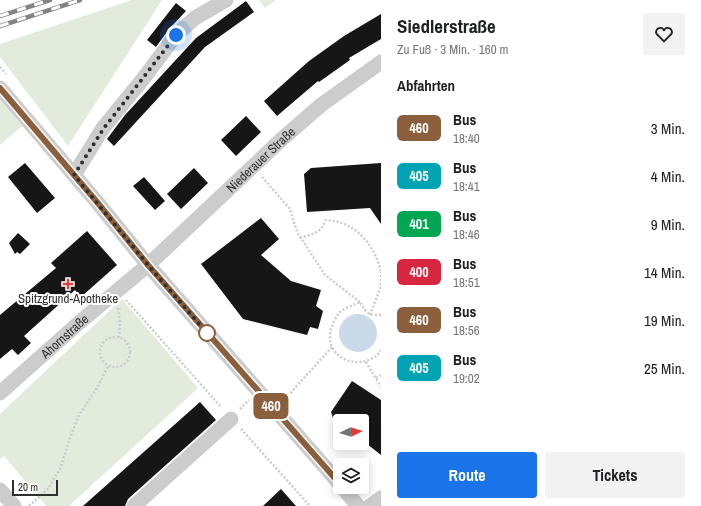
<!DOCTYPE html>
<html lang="de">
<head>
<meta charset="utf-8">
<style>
	:root { --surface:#fff; --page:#f2f2f2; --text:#202124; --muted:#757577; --accent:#1a73e8 }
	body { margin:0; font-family:"Archivo Narrow",sans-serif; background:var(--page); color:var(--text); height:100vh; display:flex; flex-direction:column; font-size:15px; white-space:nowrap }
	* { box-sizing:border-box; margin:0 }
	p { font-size:13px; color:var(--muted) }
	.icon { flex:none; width:22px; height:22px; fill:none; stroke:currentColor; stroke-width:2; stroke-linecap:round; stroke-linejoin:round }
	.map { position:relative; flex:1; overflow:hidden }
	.panel { display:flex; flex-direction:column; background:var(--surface); width:320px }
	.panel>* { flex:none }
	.badge { padding:0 8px; border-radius:6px; font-size:14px; line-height:26px }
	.needle { width:26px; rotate:85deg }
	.buttons { position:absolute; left:333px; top:414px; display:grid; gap:8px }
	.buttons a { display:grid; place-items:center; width:36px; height:36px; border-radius:4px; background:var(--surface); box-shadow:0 2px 10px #0003; font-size:20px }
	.scale { position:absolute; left:12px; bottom:10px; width:46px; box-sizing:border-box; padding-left:4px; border:2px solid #2f2f2f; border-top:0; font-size:11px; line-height:14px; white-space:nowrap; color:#2f2f2f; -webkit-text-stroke:3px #fff; paint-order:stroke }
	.you { position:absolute; width:20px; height:20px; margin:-10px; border:3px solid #fff; border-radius:50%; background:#1a73e8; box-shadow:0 0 0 6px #1a73e833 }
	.map>.badge { position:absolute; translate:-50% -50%; box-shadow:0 0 0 2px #fff }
	h2 { padding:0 16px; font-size:15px; line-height:36px }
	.round { display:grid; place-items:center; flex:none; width:42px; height:42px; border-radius:4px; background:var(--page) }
	.head { display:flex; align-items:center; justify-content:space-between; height:68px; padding:0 16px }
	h1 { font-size:19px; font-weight:800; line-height:30px }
	.primary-button { display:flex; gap:8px; margin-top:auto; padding:8px 16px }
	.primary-button a { flex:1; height:46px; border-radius:4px; background:var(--accent); color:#fff; font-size:16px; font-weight:800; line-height:46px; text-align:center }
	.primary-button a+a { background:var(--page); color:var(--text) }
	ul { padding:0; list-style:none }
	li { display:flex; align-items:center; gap:12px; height:48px; padding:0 16px }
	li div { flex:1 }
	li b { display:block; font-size:15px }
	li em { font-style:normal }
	li .badge { min-width:44px; font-weight:700; text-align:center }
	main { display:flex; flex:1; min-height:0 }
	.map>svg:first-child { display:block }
	.green { fill:#e3ebdd }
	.water { fill:#cbdae9 }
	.building { fill:#161616 }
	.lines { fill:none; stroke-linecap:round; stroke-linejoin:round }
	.path { stroke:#ccc; stroke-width:2.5; stroke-dasharray:2 2; stroke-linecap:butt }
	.minor { stroke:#ccc; stroke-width:15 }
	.rail-casing { stroke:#848484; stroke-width:4.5 }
	.rail { stroke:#fff; stroke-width:3; stroke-dasharray:9; stroke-linecap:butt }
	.line-casing { stroke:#fff; stroke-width:9 }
	.line { stroke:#8b5e3c; stroke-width:6 }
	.walk { stroke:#2f2f2f; stroke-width:4; stroke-dasharray:0 7.2 }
	.poi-dot { fill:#d9423d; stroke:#fff; stroke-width:1.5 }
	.stop-dot { fill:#fff; stroke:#8b5e3c; stroke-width:2 }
	.labels { text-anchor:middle; stroke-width:4; stroke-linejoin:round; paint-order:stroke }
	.street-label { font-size:13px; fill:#2f2f2f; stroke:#fff }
	.poi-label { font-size:13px; fill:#2f2f2f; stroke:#fff }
</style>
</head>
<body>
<main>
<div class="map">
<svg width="381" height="506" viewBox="0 0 381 506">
	<rect width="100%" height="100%" fill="#fff"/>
	<g class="green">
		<polygon points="132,0 162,0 68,146 0,57 0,44"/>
		<polygon points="259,0 276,0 265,8"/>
		<polygon points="0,100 22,126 0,145"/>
		<polygon points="122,299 198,388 69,506 46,506 4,456 0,459 0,414"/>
	</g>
	<circle class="water" cx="358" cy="333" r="19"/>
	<g class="building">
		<polygon points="246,1 254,12 205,47 114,146 107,139 125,115 196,38"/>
		<polygon points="176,3 186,11 169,29 156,47 147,40"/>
		<polygon points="381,14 381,39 349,58 350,60 319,82 318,81 277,116 264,101 309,61 344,36"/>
		<polygon points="246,116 261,132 236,156 221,140"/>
		<polygon points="25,163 55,198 37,213 8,177"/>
		<polygon points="381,163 381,224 370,208 307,212 304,174 311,168"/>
		<polygon points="194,168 208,183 181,209 167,194"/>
		<polygon points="144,177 165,201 155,210 133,186"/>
		<polygon points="261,218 279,239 261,255 291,281 321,290 316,306 323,311 318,329 310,327 307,335 243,319 201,264"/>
		<polygon points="87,231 117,265 81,297 75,290 24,336 31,343 18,355 12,349 0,359 0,315 56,268 51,263"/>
		<polygon points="18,233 30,244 20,254 17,252 15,254 9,243"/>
		<polygon points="352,381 381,400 381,455 362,440 362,421 340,422 334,421 331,412"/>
		<polygon points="200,402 216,420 128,499 125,506 83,506"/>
		<polygon points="281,489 296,506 263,506"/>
	</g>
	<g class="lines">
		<g class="path">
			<polyline points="0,67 6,74"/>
			<polyline points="262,177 290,209 297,232 325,275 360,302"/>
			<path d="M300,238l15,-5 6,-4 5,-9c29,1 49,25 55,52"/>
			<polyline points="126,300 221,407"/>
			<polyline points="118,308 120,323 119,337"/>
			<polyline points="370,315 381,286 381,272"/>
			<path d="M381,315c-13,0 -14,-1 -21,-13 -6,3 -16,6 -20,10 -4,4 -7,11 -9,17 -1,6 -2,12 1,18 9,19 39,20 49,3"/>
			<circle cx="115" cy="352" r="15"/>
			<polyline points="366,362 381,387"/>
			<polyline points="376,378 381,375"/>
			<polyline points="285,399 332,347"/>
			<polyline points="240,409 249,400"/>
			<polyline points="241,429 310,506"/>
			<polyline points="29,506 47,490 60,469 70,438 79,415 97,388 108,366"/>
		</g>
		<g class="minor">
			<polyline points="0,88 97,202 148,265 340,484"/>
			<polyline points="74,175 103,128 143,79 176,35 195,18 226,0"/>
			<path id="s1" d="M0,393l81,-72 67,-56 134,-126 39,-34 60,-43"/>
			<polyline points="342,487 358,506"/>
			<polyline points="0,490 14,506"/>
			<polyline points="134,506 231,419"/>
			<polyline points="370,506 381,498"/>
		</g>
		<defs>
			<g id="rail">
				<polyline points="0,16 50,0"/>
				<polyline points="0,26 80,0"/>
			</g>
		</defs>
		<use href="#rail" class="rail-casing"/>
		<use href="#rail" class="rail"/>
	</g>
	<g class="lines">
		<defs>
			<polyline id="line" points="0,88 97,202 148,265 340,484"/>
		</defs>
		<use href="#line" class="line-casing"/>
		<use href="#line" class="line"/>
		<polyline class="walk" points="176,35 143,78 104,128 74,175 148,265 207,333"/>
	</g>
	<path class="poi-dot" d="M66 278h4v4h4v4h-4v4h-4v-4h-4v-4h4z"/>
	<circle class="stop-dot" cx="207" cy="333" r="8"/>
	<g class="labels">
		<g class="street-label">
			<text dy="5" stroke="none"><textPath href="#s1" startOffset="350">Niederauer Straße</textPath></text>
			<text dy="5" stroke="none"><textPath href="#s1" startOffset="86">Ahornstraße</textPath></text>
		</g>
		<g class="poi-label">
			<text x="68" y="303">Spitzgrund-Apotheke</text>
		</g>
	</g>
</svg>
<div class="buttons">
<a><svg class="needle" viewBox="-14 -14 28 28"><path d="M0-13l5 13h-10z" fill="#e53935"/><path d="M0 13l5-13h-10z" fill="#757577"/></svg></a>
<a><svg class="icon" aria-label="layers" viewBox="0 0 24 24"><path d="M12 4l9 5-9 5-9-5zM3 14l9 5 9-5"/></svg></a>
</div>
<div class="scale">20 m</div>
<div class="you" style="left:176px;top:35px"></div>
<b class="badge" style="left:271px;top:406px;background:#8b5e3c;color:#fff">460</b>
</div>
<section class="panel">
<div class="head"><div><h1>Siedlerstraße</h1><p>Zu Fuß · 3 Min. · 160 m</p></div><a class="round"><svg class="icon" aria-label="heart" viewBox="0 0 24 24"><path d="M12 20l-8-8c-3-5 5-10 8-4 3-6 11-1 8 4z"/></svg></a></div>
<h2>Abfahrten</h2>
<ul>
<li><span class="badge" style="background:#8b5e3c;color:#fff">460</span><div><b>Bus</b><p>18:40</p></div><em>3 Min.</em></li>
<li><span class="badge" style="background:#00a3b4;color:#fff">405</span><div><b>Bus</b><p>18:41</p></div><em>4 Min.</em></li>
<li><span class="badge" style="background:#00a651;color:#fff">401</span><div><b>Bus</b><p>18:46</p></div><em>9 Min.</em></li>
<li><span class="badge" style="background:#d7263d;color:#fff">400</span><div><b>Bus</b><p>18:51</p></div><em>14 Min.</em></li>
<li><span class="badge" style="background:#8b5e3c;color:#fff">460</span><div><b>Bus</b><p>18:56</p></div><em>19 Min.</em></li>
<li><span class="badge" style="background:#00a3b4;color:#fff">405</span><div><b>Bus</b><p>19:02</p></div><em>25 Min.</em></li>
</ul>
<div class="primary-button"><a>Route</a><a>Tickets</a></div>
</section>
</main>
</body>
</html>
